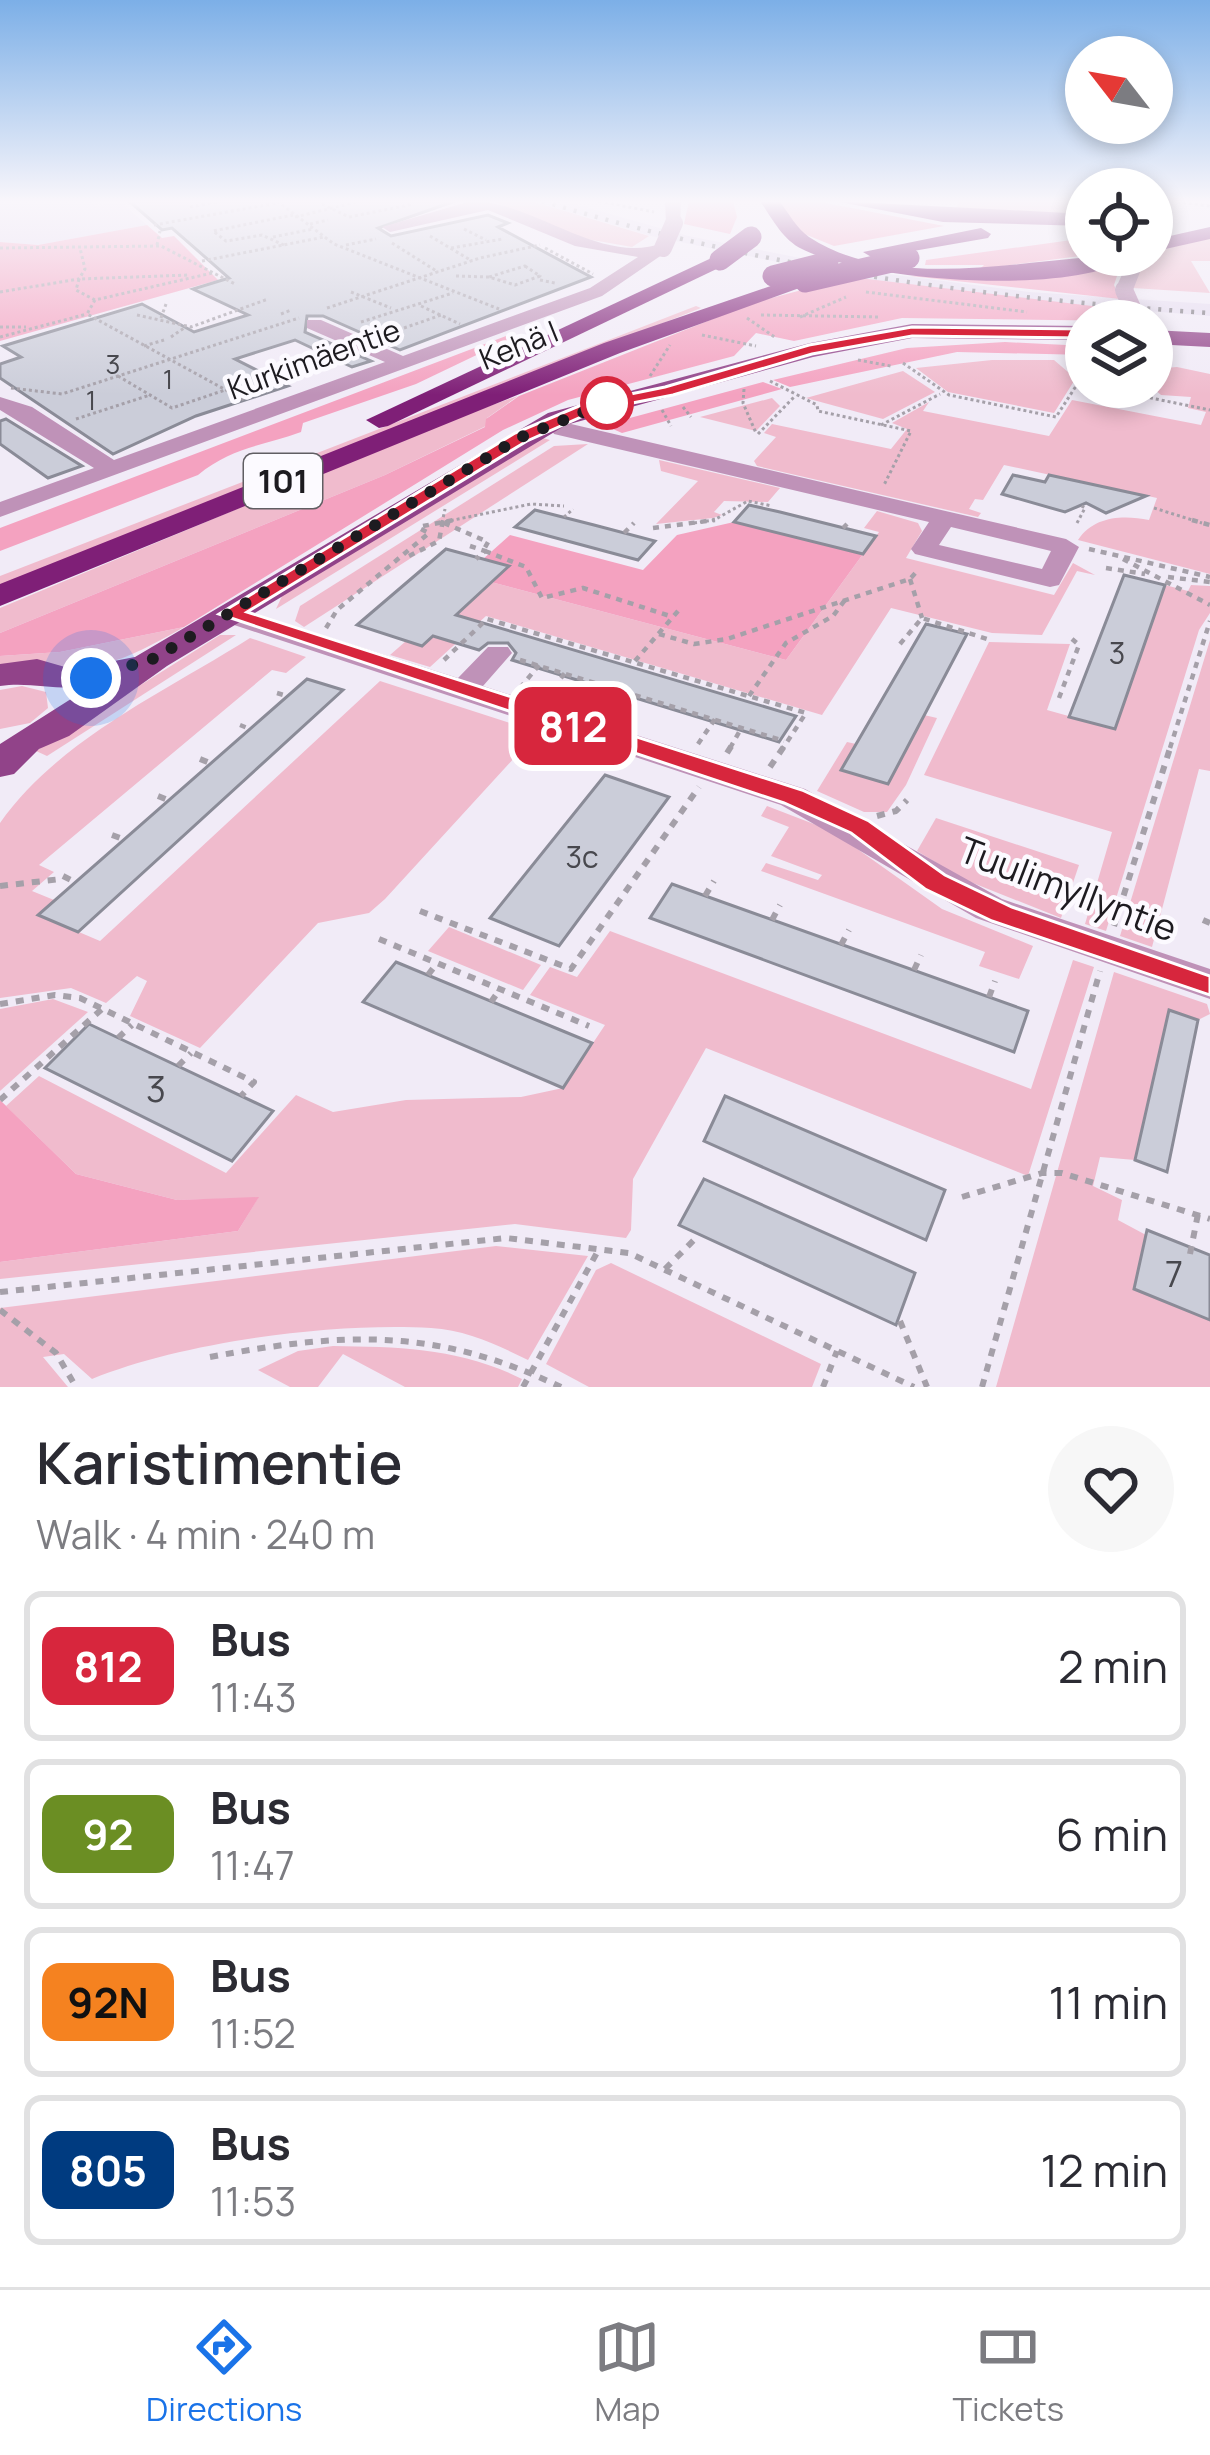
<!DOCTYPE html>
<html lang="en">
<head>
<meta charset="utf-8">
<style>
	:root { --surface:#fff; --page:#f7f7f7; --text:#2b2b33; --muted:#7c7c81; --line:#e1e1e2; --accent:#1a73e8 }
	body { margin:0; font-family:Manrope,sans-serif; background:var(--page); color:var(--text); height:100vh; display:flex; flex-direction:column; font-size:45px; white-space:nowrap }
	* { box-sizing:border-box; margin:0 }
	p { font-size:39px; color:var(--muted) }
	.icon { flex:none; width:66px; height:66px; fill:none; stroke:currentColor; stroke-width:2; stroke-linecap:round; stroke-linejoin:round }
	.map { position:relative; height:1387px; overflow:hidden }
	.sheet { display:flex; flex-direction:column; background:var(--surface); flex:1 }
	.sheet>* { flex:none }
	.badge { padding:0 24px; border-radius:18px; font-size:42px; line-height:78px }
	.needle { width:78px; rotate:301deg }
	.fabs { position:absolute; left:1065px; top:36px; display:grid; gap:24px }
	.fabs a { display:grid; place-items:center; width:108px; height:108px; border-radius:50%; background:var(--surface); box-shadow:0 6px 18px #0003; font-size:60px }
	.you { position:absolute; width:60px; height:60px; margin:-30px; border:9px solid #fff; border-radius:50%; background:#1a73e8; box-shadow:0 0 0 18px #1a73e833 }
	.map>.badge { position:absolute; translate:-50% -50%; box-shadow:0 0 0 6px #fff }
	.round { display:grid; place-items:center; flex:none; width:126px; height:126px; border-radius:63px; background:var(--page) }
	.headline { display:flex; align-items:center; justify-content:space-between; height:204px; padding:0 36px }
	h1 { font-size:57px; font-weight:600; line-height:90px }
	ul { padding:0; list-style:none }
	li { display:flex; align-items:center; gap:36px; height:150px; margin:0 24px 18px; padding:0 12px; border:6px solid var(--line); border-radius:18px }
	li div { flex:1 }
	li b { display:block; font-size:45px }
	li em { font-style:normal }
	li .badge { min-width:132px; font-weight:700; text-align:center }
	.tabs { display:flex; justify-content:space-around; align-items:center; height:168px; border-top:3px solid var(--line); background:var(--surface); font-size:33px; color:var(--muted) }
	.tabs a { display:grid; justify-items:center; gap:6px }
	.tabs .selected { color:var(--accent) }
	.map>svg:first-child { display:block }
	.built { fill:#e6ddf0 }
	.green { fill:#f0bbcd }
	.forest { fill:#f4a2c0 }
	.building { fill:#cbcdd9; stroke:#8a8b97; stroke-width:3 }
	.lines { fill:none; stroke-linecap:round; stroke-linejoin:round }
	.path-far2 { stroke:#a5a0a9; stroke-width:3; stroke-dasharray:3 3; stroke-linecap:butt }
	.path-far1 { stroke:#a5a0a9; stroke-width:4.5; stroke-dasharray:6 6; stroke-linecap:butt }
	.path { stroke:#a5a0a9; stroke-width:6; stroke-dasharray:8 8; stroke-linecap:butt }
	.minor { fill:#bf92b8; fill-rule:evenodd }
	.major { fill:#914389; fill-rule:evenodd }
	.highway { fill:#7f1f77; fill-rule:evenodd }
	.rail { stroke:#7b777f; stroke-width:4.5; stroke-dasharray:3 8; stroke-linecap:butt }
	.minor-bridge { stroke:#bf92b8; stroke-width:18 }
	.highway-bridge { stroke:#7f1f77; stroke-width:21 }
	.line { fill:#d7263d; stroke:#fff; stroke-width:3 }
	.walk { stroke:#1d1b20; stroke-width:12; stroke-dasharray:0 21.6 }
	.stop-dot { fill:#fff; stroke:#d7263d; stroke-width:6 }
	.labels { text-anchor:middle; stroke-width:9; stroke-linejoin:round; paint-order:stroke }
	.far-number-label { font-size:27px; fill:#48484e }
	.far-street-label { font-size:30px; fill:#1d1b20; stroke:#fcfaff }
	.number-label { font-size:30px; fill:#48484e }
	.shield { fill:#fcfaff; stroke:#605e63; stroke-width:3 }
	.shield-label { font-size:33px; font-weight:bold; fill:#1d1b20 }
	.street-label { font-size:36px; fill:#1d1b20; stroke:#fcfaff }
	.near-number-label { font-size:36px; fill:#48484e }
</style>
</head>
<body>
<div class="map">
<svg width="1210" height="1387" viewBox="0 0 1210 1387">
	<rect width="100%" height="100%" fill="#f1ebf7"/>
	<g class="built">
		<polygon points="0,201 90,201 96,206 120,202 147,225 38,245 0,242"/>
		<polygon points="534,201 564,201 688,236 872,272 1029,292 1210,304 1210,316 1025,301 861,279 651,236"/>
	</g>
	<g class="green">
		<polygon points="492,201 531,201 649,236 632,247 581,238"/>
		<polygon points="855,201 955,211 959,201 1086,201 1086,217 960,215"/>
		<polygon points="1210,235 1210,261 1191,261 1210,293 1133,288 1130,281 1153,253"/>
		<polygon points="696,306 701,308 0,586 0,576"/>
		<polygon points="992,360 1054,360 1068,372 1086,374 1086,383 1074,381 1054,413 948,392 916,368"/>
		<path d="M1177,367l33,7v200l-132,-34c16,-24 45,-25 71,-20l8,-22 -153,-33 -21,35 -8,-1 -6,10 12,4 -3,4 -221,-51 -3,-5 22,-24 -12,-4 8,-9 119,25 16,-20 -15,-6 37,-21 -6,9 126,25 23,-36 129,25 5,-13 -18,-4 3,-11 -30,-2 -9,-8v-18z"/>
		<polygon points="903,371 935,392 883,419 806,398"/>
		<polygon points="518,396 487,418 486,426 385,475 0,633 0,608 450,420"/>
		<polygon points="772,398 780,406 756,431 700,417"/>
		<polygon points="543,438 550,440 276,609 283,594"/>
		<polygon points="588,444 304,627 295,621 300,606 554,446"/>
		<polygon points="659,460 780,488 768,502 724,501 714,512 722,515 713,518 656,524 698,481 661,471"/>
		<polygon points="877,511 918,523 922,531 906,558 1054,595 1073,563 1095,575 1077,571 1042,635 992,633 891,608 822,715 486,616 430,667 390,655 406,641 423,646 491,582 786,660 879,532 864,528"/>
		<polygon points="1165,585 1188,591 1191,585 1210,586 1210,613 1199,630 1106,931 1085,924 1112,832 924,775 989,642 1070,644 1047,710 1115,729"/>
		<path d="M184,627c-80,46 -93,43 -184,42v-13l60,-4z"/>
		<polygon points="220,635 236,635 47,756 36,751"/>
		<path d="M250,638l56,19 -20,16 -14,-3 -233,195 15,7 -22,19 22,9 -15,15 61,26 280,-260 158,51 -153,167 -16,14 -51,10 -118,125 -70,-32 17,-35 -10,-5 -31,27 -35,-15 -71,10v-175c59,-84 165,-131 250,-185z"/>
		<polygon points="1210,640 1210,771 1199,769 1152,947 1120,936"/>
		<polygon points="22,686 46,692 48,708 30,723 0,729 0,690"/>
		<polygon points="924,715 937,718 906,785 887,812 864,812 817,791 847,742 856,744 842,770"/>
		<polygon points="767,806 832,831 942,909 1033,946 1019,979 979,966 985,952 761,871 766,863 818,880 822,875 771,856 789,827 761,816"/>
		<polygon points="936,818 1079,865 1061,918 963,879 917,851"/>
		<polygon points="449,927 541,965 523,990 428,951"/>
		<polygon points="610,931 1031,1089 1073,960 1094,967 1028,1176 706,1048 633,1179 631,1230 626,1238 515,1224 0,1279 0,1262 238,1231 258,1198 177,1200 76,1174 6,1106 39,1076 226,1173 296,1095 333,1112 406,1100 521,1097 563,1088 605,1025 530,995 550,967 577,977"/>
		<polygon points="1114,972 1207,1004 1210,1014 1198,1020 1169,1011 1135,1160 1100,1157 1093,1186 1122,1200 1118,1220 1146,1235 1135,1289 1210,1320 1210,1387 996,1387"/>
		<polygon points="53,999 88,1012 0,1091 0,1009"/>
		<path d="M496,1246l92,10 -60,104c-31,-15 -61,-30 -97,-32 -98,-6 -248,14 -339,51l-28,-25 -21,3 25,30h-68v-79z"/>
		<polygon points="611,1263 821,1364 812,1387 589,1387 546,1364 596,1270"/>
		<path d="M333,1346c68,1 127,2 189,33l-4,8h-113l-62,-33 -25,33h-28l-32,-17 40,-19z"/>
	</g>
	<g class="forest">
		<polygon points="689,201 733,201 737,217 730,234 684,224"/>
		<polygon points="776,201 816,201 944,226 834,246 797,231"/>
		<polygon points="147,225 162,238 174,236 218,280 0,341 0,242 38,245"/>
		<polygon points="1086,238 1088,255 980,269 984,265 925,265 926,260"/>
		<polygon points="1135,255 1151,255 1118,273 1114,285 1120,299 910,276 1090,268"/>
		<polygon points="851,277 1125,310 1129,321 902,318 794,341 756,333 734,356 568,400 503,430 184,627 60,652 0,656 0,633 385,475 485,427 486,419 519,396 753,303"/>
		<path d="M506,336l4,3 -94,45 -113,39 -2,9c-38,14 -69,15 -103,43l-198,76v-23z"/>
		<polygon points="1005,342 1086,346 1086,355 957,352 790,387 773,380 907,348"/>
		<polygon points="763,382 782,389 622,433 604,425"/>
		<polygon points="734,522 863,554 786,660 491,582 482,560 510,535 643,570 677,535"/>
		<polygon points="0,1100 76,1174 177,1200 259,1197 238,1231 0,1262"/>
	</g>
	<g class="building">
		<polygon points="129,201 455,201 378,228 391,236 488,215 508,223 498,227 591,277 400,350 323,316 307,316 305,332 371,361 352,367 295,340 235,359 288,386 196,416 113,454 0,378 0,364 21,357 3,346 142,304 194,332 248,315 193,289 229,278 172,228 162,230"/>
		<polygon points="6,419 82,466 48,478 0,444 0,421"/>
		<polygon points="1013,475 1045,482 1049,475 1146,496 1106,513 1086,503 1065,512 1002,494"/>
		<polygon points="749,505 780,512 876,536 863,554 734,522"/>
		<polygon points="535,510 594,525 655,541 638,560 515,527"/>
		<polygon points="446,549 509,566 456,615 796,716 779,742 512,660 516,653 508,643 488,643 479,650 433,636 422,646 357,625"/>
		<polygon points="1124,575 1165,585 1115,729 1069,717"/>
		<polygon points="926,624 967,634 888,784 841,770"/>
		<polygon points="307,679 343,690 78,932 38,915"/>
		<polygon points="605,775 669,797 559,946 490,918"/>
		<polygon points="672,884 1028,1011 1014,1052 650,918"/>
		<polygon points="396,962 558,1029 592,1043 563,1088 363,1002"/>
		<polygon points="1169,1010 1198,1020 1167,1172 1135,1160"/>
		<polygon points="89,1024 148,1052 273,1111 232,1161 45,1068"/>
		<polygon points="725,1096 945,1190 926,1240 704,1141"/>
		<polygon points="704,1179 915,1273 896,1325 679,1225"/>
		<polygon points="1147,1230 1210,1255 1210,1320 1134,1289"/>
	</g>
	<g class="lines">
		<g class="path-far2">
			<polyline points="277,201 334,244 499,309"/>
			<polyline points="599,201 654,212"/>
			<polyline points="1171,201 1210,206"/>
			<polyline points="322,204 349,217 414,204"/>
			<polyline points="190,207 223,201"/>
			<polyline points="295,217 361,201"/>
			<polyline points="310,224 328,220"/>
			<polyline points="154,225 277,203"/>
			<polyline points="464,229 486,240"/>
			<polyline points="430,236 472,261"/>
			<polyline points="273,237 313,229"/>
			<polyline points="392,243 438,272"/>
			<polyline points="157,245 160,231"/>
			<polyline points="284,245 262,235 226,241 213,231 293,215"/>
			<polyline points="346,245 376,239"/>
			<polyline points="0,248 161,246 235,284"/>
			<polyline points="451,248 503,239"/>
			<polyline points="545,248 593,274"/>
			<polyline points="202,261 324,237"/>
			<polygon points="525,266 540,276 515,285 489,277"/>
			<polyline points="212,273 95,300 87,314 246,401"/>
			<polyline points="456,276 489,277"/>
			<polyline points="540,280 555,283"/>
			<polyline points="0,292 79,279 85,269 80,248"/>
			<polyline points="351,292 391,308"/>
			<polyline points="866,292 1027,312"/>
			<polyline points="95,300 76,290 79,279 189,275"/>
			<polyline points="421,306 460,324"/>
			<polyline points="327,308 480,258 540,245"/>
			<polyline points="281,314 291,310"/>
			<polyline points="137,315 191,327 268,299"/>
			<polyline points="761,315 881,317"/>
			<polyline points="800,317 846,297"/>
			<polyline points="161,318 166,304"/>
			<polyline points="747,318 776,338"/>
			<polyline points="361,322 453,293"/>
			<polyline points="0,327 26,327"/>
			<polyline points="387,334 441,315"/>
			<polyline points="702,335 756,346"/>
			<polyline points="0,337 87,314"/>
			<polyline points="171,337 184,328"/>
			<polyline points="144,346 164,340"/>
			<polyline points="858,360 891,366"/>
			<polyline points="903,363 949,395 1056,417 1078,383 1086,385"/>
			<polyline points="118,376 172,408 225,390"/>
			<polyline points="650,376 670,345"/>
			<polyline points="770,381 817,405 818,411 911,431 884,485"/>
			<polyline points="1097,387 1210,410"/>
			<polyline points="1145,387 1151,397"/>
			<polyline points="11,388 62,394 299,318"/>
			<polyline points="744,389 743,403 756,433"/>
			<polyline points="683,407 691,417"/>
			<polyline points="662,410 671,426"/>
			<polyline points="76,419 150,395"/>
			<polyline points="881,425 940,394"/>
			<polyline points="758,434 795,396"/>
			<polyline points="1154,508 1202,523"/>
			<polyline points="564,517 573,509"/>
			<polyline points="439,523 531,504 564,506"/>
			<polyline points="442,523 445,509"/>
			<polyline points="694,523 714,520 748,501 772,506"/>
			<polyline points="1077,523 1085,508 1080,505"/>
		</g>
		<g class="path-far1">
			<polyline points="1192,520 1210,525"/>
			<polyline points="444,523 488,542 483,551"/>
			<polyline points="423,526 454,520"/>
			<polyline points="653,528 715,520"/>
			<polyline points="843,528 847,524"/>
			<polyline points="624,533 634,523"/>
			<polyline points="470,546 485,551 476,559"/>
			<polyline points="1089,549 1210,577"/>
			<polyline points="485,551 526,567 542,598 583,588 673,617"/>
			<polyline points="409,556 439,541 443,520"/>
			<polyline points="1123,559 1210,605"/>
			<polyline points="1106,568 1145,574"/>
			<polyline points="1168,577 1210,582"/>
			<polyline points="910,579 922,618"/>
			<polyline points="326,628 337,610 429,533 417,527"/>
			<polyline points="659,634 694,644 727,639 910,579 919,569"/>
			<polyline points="900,644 922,618 987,639"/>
			<polyline points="444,660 487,619 806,713 783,748"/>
			<polyline points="520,660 784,741"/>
			<polyline points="635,661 678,611"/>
			<polyline points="520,688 539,665"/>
			<polyline points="277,693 287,696"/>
			<polyline points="749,696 786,643 833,616 845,600"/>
			<polyline points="546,697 565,673"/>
			<polyline points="1059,698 1079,645 1072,639"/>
			<polyline points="240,725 250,729"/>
			<polyline points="698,744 715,719"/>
			<polyline points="730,748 742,727"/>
			<polyline points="1170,748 1210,621"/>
		</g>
		<g class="path">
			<polyline points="727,753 732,745"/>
			<polyline points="200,759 210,763"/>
			<polyline points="770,767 785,745"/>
			<polyline points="158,796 168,800"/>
			<polyline points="877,816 896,811 907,800"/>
			<polyline points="112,835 123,839"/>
			<polyline points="63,876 75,882"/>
			<polyline points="0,886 61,879"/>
			<polyline points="705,896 714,881"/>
			<polyline points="420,911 571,969 699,787"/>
			<polyline points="772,920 780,905"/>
			<polyline points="1203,920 1210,923"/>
			<polyline points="1114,926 1171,745"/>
			<polyline points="379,939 589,1026"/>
			<polyline points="841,945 849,930"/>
			<polyline points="914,970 921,955"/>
			<polyline points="428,975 437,963"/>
			<polyline points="989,997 995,981"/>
			<polyline points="491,1002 500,989"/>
			<polyline points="0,1004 55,995 80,998 254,1082 241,1096"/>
			<polyline points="118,1038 132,1025"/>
			<polyline points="178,1066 191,1053"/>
			<polyline points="0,1100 102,1009"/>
			<polyline points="962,1197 1042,1173 1062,1173 1210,1219"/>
			<polyline points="1190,1254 1198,1214"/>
			<polyline points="665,1269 695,1239"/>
			<polyline points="0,1292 506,1238 629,1253 914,1387"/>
			<polyline points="0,1310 56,1353 76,1387"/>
			<polyline points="900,1321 927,1387"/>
			<path d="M210,1357c134,-25 225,-30 351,30"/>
			<polyline points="523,1387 599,1249"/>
			<polyline points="823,1387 837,1351"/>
			<polyline points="982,1387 1100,971"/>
		</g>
		<g class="minor">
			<path d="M471,201c63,0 129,65 192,42l9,5 -70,48 -602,221v-15l94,-34 -94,-58v-13l32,10 82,53 271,-98 -78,-34v-8h14l82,36 187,-68 48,-31 -63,-11 -87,-36 -98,22 -8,-5z"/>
			<polygon points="665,201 681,201 680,226 666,223"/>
			<polygon points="1125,268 1140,272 1133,290 1124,295 1115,290"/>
			<path d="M557,412l14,12 495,115 13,8 -20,38 -9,2 -135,-33 -4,-5 18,-27 -375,-88 -8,-15zM951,527l100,24 -9,18 -103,-24z"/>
			<polygon points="229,606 458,678 488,647 508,647 512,653 483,686 805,789 1002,899 1210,969 1210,999 976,918 781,805 219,620 215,614 219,608"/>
		</g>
		<g class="major">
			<path d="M912,324l174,2v14l-174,-2 -99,19 -247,68 -399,241 -98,70 -30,13 -25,25 -14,3v-33l93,-59c-31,8 -60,-4 -93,1v-22l37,-5 35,10 63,-12 413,-244 262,-70z"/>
			<polygon points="1152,330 1210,333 1210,347 1152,344"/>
		</g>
		<g class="highway">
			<path d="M760,201h19c10,12 17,27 30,36 90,59 226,18 324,18 -54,43 -270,26 -331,-6 -20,-10 -30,-31 -42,-48z"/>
			<polygon points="835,201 1086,214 1086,226 943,222"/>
			<polygon points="1210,227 1210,239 1152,252 1152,240"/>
			<polygon points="981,228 991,234 988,238 873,258 863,252"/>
			<polygon points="720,254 727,256 727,264 388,426 379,428 366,420"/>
			<polygon points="797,277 816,282 620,353 0,606 0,584 604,343"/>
		</g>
		<path class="rail" d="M542,201c219,67 440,97 668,112"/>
		<g class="minor-bridge">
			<polyline points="663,248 674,223"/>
			<polyline points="1124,290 1136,317"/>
		</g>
		<g class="highway-bridge">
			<polyline points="720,260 751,237"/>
			<polyline points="773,276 828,262"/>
			<polyline points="805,282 909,258"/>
		</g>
	</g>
	<linearGradient id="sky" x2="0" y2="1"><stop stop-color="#7cafe7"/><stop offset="0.51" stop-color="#f9f6fb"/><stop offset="1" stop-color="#f9f6fb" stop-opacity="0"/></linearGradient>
	<rect width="1210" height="395" fill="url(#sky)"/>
	<polygon class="line" points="912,327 1086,329 1094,333 1086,338 912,336 812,354 673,395 597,410 527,441 247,612 802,790 869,821 945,875 1012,907 1210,976 1210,995 992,921 925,889 851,833 784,803 219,614 515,433 586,403 665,387 809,345"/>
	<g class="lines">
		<polyline class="walk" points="91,678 155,658 521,437 607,403"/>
	</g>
	<circle class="stop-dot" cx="607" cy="403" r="24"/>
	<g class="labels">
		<g class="far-number-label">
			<text x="113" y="374">3</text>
			<text x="168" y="389">1</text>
			<text x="91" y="410">1</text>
		</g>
		<g class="far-street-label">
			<text transform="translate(519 346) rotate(-22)" y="10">Kehä I</text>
			<text transform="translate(314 360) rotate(-20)" y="10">Kurkimäentie</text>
		</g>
		<g class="number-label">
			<text x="1117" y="664">3</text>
			<text x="582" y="868">3c</text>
		</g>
		<rect class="shield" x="244" y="454" width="78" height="54" rx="9"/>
		<g class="shield-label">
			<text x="283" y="493">101</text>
		</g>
		<g class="street-label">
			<text transform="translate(1068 889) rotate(21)" y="13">Tuulimyllyntie</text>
		</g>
		<g class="near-number-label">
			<text x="156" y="1102">3</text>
			<text x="1174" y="1287">7</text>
		</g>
	</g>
</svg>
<div class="fabs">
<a><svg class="needle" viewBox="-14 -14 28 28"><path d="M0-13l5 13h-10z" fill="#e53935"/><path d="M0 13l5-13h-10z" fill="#7c7c81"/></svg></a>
<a><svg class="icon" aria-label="locate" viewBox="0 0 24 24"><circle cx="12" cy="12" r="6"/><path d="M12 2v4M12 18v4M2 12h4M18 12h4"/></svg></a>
<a><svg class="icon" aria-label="layers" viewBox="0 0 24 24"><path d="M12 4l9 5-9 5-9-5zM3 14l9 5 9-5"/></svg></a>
</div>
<div class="you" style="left:91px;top:678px"></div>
<b class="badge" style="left:573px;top:726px;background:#d7263d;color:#fff">812</b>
</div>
<section class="sheet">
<div class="headline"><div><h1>Karistimentie</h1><p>Walk · 4 min · 240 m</p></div><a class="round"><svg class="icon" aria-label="heart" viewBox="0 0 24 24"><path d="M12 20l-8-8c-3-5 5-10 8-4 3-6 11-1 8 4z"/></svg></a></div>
<ul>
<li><span class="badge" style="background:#d7263d;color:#fff">812</span><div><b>Bus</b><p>11:43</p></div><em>2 min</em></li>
<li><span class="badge" style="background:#6b8e23;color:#fff">92</span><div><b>Bus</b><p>11:47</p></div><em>6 min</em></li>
<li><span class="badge" style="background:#f58220;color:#111">92N</span><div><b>Bus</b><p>11:52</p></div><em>11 min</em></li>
<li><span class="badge" style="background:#003b80;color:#fff">805</span><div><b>Bus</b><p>11:53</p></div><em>12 min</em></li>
</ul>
</section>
<nav class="tabs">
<a class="selected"><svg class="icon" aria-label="directions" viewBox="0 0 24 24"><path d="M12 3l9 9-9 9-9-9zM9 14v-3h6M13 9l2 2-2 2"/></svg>Directions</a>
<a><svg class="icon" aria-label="map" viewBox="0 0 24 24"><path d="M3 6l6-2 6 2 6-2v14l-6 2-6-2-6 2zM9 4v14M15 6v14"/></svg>Map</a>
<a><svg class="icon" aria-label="tickets" viewBox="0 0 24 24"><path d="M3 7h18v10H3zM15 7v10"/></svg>Tickets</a>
</nav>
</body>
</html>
